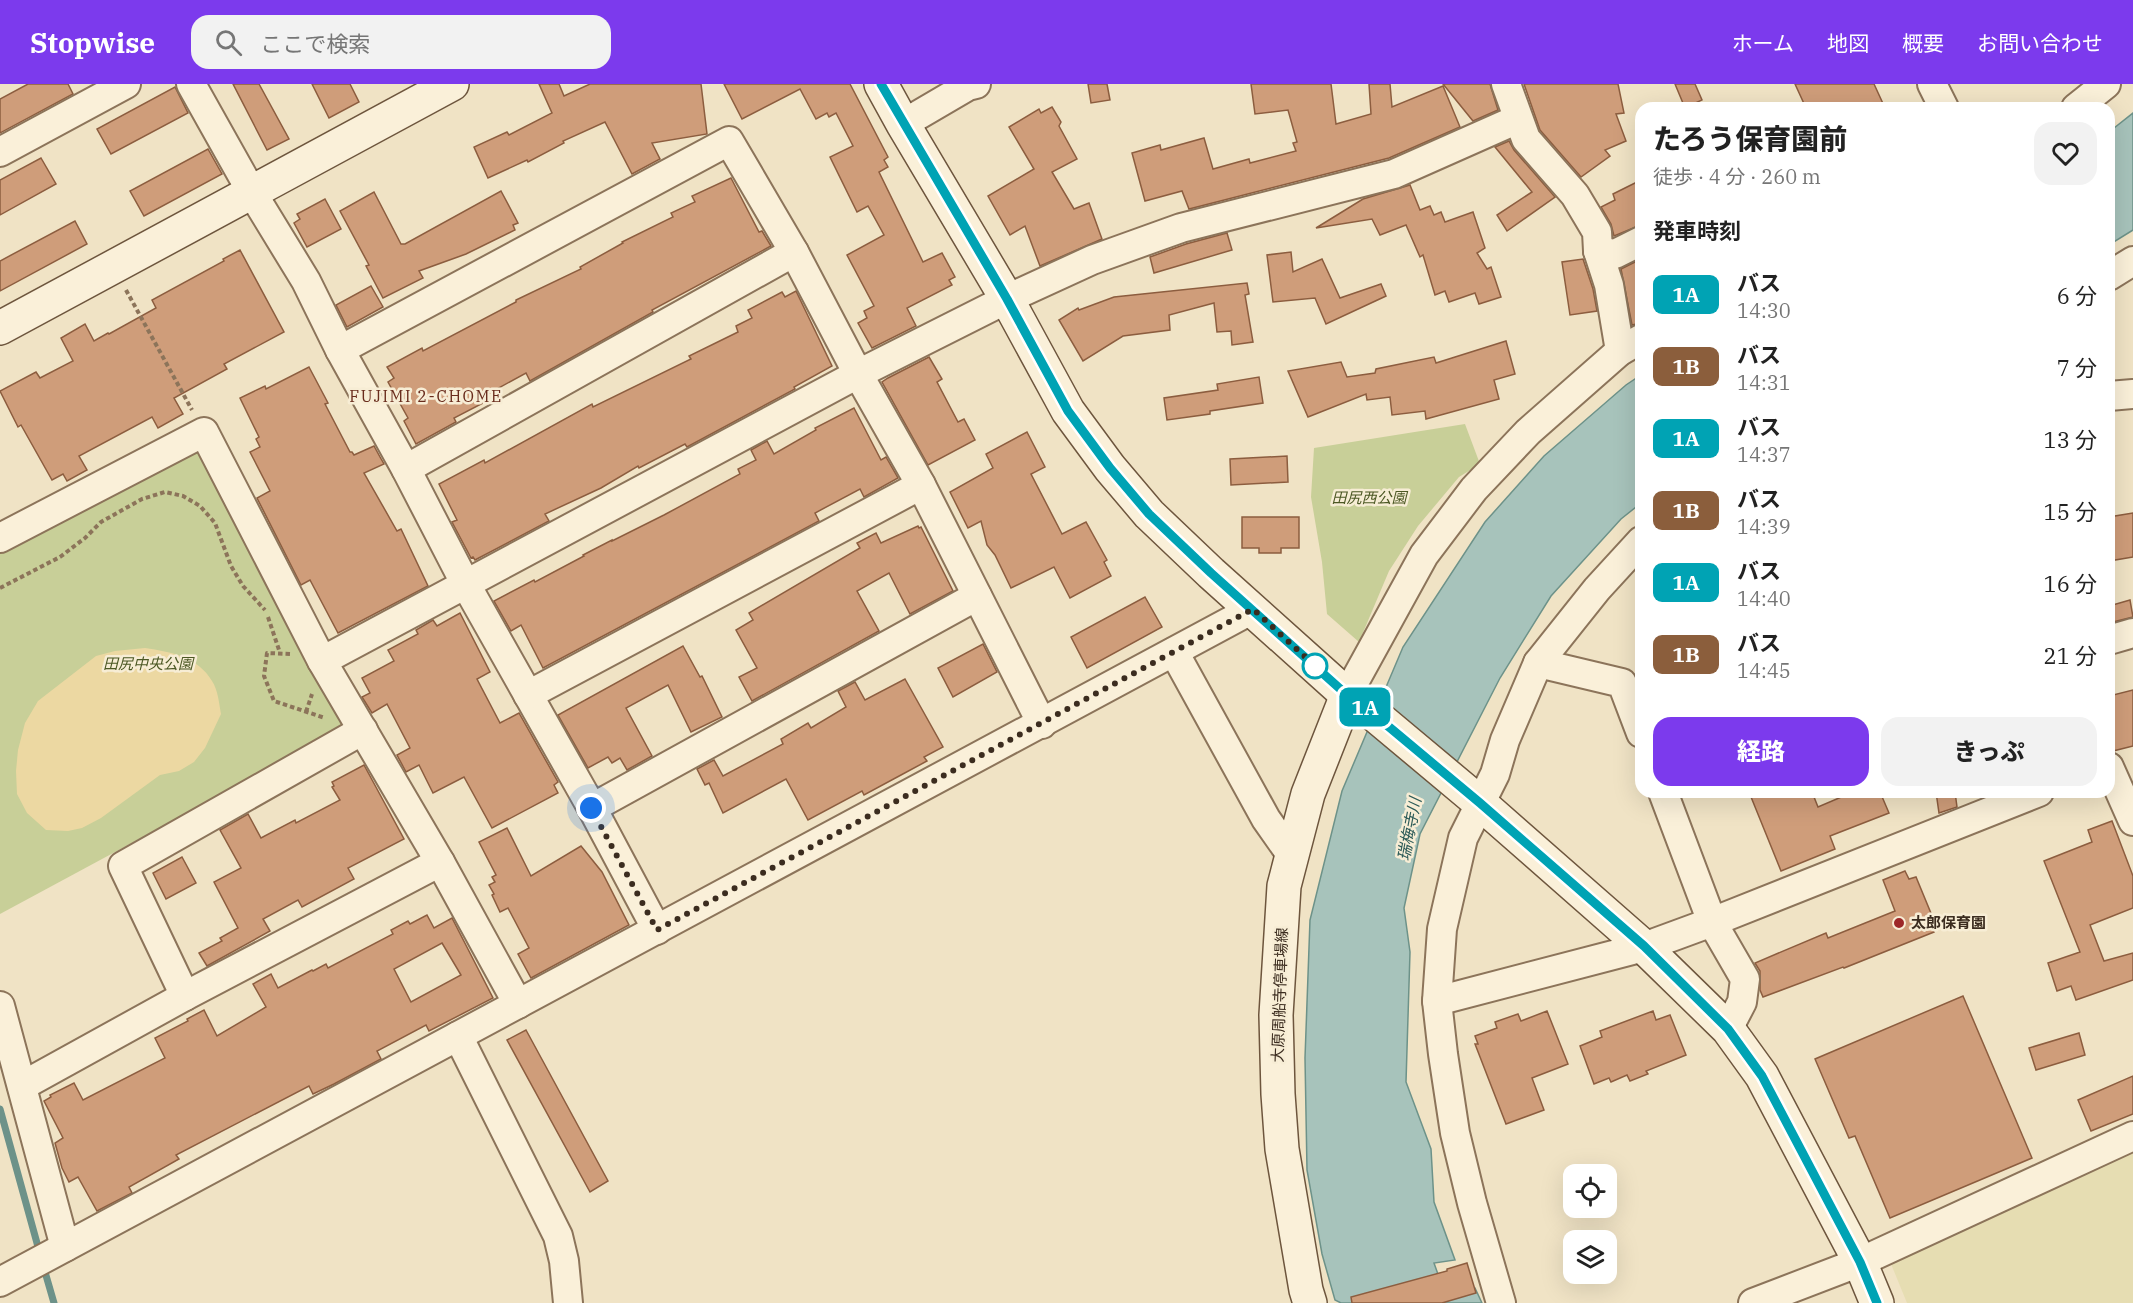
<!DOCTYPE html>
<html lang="ja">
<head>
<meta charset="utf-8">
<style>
	:root { --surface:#fff; --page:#f2f2f2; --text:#222; --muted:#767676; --accent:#7c3aed }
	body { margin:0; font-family:"IBM Plex Serif","Noto Sans JP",serif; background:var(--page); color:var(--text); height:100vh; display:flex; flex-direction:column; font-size:22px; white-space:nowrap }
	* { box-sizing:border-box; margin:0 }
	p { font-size:20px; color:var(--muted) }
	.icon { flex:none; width:33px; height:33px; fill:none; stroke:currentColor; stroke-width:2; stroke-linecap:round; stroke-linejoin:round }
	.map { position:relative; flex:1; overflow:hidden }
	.side { position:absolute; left:1635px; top:18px; width:480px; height:696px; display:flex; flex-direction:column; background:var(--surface); border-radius:18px; box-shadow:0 6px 24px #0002 }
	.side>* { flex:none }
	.badge { padding:0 12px; border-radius:9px; font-size:21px; line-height:39px }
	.buttons { position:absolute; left:1563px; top:1080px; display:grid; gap:12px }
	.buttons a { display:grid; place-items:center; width:54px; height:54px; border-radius:12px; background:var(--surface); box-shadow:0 6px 24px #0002; font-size:30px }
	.you { position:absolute; width:30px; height:30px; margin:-15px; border:4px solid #fff; border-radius:50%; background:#1a73e8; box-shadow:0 0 0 9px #1a73e833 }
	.map>.badge { position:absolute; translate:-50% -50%; box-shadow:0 0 0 3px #fff }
	h2 { padding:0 18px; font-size:22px; line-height:54px }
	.round { display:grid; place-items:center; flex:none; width:63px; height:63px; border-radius:18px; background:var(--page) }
	.headline { display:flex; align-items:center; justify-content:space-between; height:102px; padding:0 18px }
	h1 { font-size:28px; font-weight:800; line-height:45px }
	.cta { display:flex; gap:12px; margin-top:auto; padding:12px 18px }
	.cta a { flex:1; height:69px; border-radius:18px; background:var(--accent); color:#fff; font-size:24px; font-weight:800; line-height:69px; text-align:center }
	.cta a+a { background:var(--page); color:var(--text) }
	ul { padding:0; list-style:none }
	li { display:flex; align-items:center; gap:18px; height:72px; padding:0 18px }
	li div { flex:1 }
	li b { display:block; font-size:22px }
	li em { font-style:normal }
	li .badge { min-width:66px; font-weight:700; text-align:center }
	header { display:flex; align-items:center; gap:36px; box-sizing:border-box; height:84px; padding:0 30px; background:var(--accent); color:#fff }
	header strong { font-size:28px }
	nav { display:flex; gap:33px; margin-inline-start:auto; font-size:21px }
	.search { width:420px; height:54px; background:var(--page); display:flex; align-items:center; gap:15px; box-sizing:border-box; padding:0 21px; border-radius:18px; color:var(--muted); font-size:22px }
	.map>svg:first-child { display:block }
	.farmland { fill:#e6ddb2 }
	.green { fill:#c8cf98 }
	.sand { fill:#ecd8a2 }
	.water { fill:#a7c3bb; stroke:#6d9289; stroke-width:1.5 }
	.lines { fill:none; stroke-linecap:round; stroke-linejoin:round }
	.stream { stroke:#6d9289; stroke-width:7 }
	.building { fill:#cf9d7a; stroke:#8c5d3f; stroke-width:1.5; fill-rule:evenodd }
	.street-casing { stroke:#8c745a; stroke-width:32 }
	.secondary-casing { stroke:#6d553d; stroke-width:36 }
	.path { stroke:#8c745a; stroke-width:4; stroke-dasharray:4.5 3; stroke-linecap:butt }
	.street { stroke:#faf0d9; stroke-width:28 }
	.secondary { stroke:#faf0d9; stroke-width:33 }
	.line-casing { stroke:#fff; stroke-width:14 }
	.line { stroke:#00a3b4; stroke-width:9 }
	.walk { stroke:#3b2c1f; stroke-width:6; stroke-dasharray:0 10.8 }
	.stop-dot { fill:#fff; stroke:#00a3b4; stroke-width:3 }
	.poi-dot { fill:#9d2829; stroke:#f7edd5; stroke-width:2 }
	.labels { text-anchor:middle; stroke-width:5; stroke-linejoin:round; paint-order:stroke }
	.park-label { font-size:15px; font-style:italic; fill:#4c5824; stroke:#f7edd5 }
	.poi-label { font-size:15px; font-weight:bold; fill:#3b2c1f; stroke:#f7edd5; text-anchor:start }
	.street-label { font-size:15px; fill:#3b2c1f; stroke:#f7edd5 }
	.neighbourhood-label { font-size:16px; letter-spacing:1.5px; fill:#692c1c; stroke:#f7edd5 }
	.water-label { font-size:16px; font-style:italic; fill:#2d5b58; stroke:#f7edd5 }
</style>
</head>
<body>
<header>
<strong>Stopwise</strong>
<div class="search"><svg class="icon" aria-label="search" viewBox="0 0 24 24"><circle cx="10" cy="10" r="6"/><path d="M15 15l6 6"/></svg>ここで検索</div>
<nav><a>ホーム</a><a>地図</a><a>概要</a><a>お問い合わせ</a></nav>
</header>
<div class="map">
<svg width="2133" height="1219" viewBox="0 0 2133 1219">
	<rect width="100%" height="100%" fill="#f0e3c5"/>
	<polygon class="farmland" points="2133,1066 2133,1219 1907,1219 1889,1175"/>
	<g class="green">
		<polygon points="1465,340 1480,380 1459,393 1418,442 1389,487 1359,558 1327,530 1322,478 1311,413 1314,364"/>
		<polygon points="199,361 349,642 0,830 0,464"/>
	</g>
	<path class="sand" d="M145,564c26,4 53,9 67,33 6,9 7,22 9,33l-16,34 -11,14 -15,9 -19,4 -59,43 -19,10 -14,3 -22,-1 -19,-17 -10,-19 -1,-23 2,-21 7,-27 13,-22 58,-45 19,-5z"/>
	<g class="water">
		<polygon points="2133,29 2133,146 2109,161 2109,48"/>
		<polygon points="1641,291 1641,419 1621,435 1551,512 1500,594 1420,750 1404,824 1410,868 1406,998 1431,1065 1434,1118 1455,1176 1434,1179 1445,1210 1475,1204 1482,1219 1341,1219 1335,1216 1322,1170 1307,1086 1305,974 1310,836 1342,707 1403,563 1485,438 1544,372 1626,301"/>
	</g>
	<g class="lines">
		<g class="stream">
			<polyline points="0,1025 40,1170"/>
			<polyline points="43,1181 54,1219"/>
		</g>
	</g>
	<g class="building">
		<polygon points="28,0 68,0 73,10 0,49 0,15"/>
		<polygon points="233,0 259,0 289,55 267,66"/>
		<polygon points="312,0 350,0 359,18 329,34"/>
		<polygon points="539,0 559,0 564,12 590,0 701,0 707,50 652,59 660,75 632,90 605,38 563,57 564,59 528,78 527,76 488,94 474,63 507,48 509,51 552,29"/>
		<polygon points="724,0 850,0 888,73 884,76 888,83 879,88 923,178 942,169 955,193 949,196 952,201 907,224 916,242 872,264 858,239 867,234 864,227 874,222 847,171 884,151 868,122 857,128 830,73 853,62 836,29 829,33 827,29 816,35 800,5 742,35"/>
		<polygon points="1088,0 1107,0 1110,16 1091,19"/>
		<polygon points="1251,0 1331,0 1336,40 1371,30 1369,0 1390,0 1392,23 1443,2 1460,43 1389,74 1189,125 1182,107 1145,117 1132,69 1160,61 1161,66 1204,54 1213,85 1249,75 1250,79 1296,67 1293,59 1297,58 1288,26 1255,30"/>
		<polygon points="1443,0 1490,0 1498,26 1473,37"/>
		<polygon points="1524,0 1618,0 1624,29 1616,30 1626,57 1605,66 1610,72 1581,93 1540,46"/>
		<polygon points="1675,0 1695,0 1702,16 1685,24"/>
		<polygon points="1795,0 1874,0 1885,24 1806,24"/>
		<polygon points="175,3 188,29 111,70 97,45"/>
		<polygon points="1052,23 1061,38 1059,42 1077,75 1052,88 1074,125 1089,119 1102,155 1040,182 1025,142 1010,151 988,112 1034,85 1009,43 1039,25 1041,29"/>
		<polygon points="1509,57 1514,66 1555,113 1507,147 1497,131 1532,108 1495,63"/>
		<polygon points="208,65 222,90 144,132 130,107"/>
		<polygon points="41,74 56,100 0,131 0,96"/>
		<polygon points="731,94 759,148 762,147 771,162 652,226 653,228 530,297 526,289 484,312 487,317 454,334 456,338 416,360 404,337 408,334 388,298 394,294 387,283 422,264 423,267 516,218 516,216 581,185 580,183 623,159 622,158 673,133 671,129 695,118 692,112"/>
		<polygon points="1641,96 1641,141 1614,152 1611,140 1601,123 1615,116 1613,110"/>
		<polygon points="1410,101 1420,126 1430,122 1434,131 1441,128 1445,138 1473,128 1485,164 1477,169 1487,185 1491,183 1501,213 1479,220 1475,209 1449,218 1445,207 1435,211 1423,171 1420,173 1406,141 1380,151 1372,135 1316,144 1363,115"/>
		<polygon points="501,107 518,139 513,141 515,146 466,170 419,187 423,194 383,214 366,182 369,181 340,127 374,108 401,160 405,160"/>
		<polygon points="325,115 341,145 307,163 294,139 300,135 297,130"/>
		<polygon points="75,137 87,160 0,207 0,177"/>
		<polygon points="1227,149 1232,166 1154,189 1150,173 1186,160"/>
		<polygon points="240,166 284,248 224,280 227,285 174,314 183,330 158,344 152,333 79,372 87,386 67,397 63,390 52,396 21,341 18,343 0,307 36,288 40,294 73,277 61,254 85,240 94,257 108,249 109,250 156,224 152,216 224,177 223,175"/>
		<polygon points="1291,168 1293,188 1322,175 1340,214 1381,200 1386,212 1326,240 1315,214 1273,218 1267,171"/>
		<polygon points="1583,175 1593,205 1597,227 1570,231 1562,178"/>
		<polygon points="1641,175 1641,239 1632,241 1621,185"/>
		<polygon points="1247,199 1249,210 1245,211 1253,258 1232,261 1231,247 1217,248 1214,219 1169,231 1170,246 1123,252 1083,277 1059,236 1078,224 1079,226 1114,213"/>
		<polygon points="371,202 383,223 347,243 336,221"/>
		<polygon points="796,207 832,282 794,303 795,305 687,363 685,360 639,384 638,382 601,404 545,430 549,437 475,476 473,473 471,474 452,438 457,436 439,400 484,376 485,379 592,320 593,323 691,275 689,272 738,248 736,242 752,234 748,226 782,208 785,213"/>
		<polygon points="1506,257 1515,290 1494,296 1499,315 1426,335 1425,327 1392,331 1390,313 1367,316 1366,310 1308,333 1288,287 1341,278 1347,293 1375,289 1376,285 1434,273 1436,279"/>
		<polygon points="929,273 942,295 937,298 958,338 964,335 975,356 928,381 882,298 888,294"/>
		<polygon points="309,283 328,319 325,320 350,368 352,368 354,371 374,362 380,373 384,380 364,389 397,447 401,445 428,502 338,549 310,496 301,501 257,414 270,407 250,368 260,363 256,355 259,353 240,314 265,302 266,305"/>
		<polygon points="1259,293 1263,319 1210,327 1210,330 1167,336 1164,314 1218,306 1217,300"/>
		<polygon points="854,324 881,376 886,373 898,394 864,413 860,405 815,429 819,437 543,584 521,541 511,547 494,517 534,496 535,498 584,472 583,471 612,456 612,457 664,431 740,390 738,385 756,376 751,366 767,357 774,370 816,346 815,344"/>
		<polygon points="1027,348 1045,383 1031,390 1062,450 1086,438 1107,476 1104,478 1111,492 1070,514 1054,483 1011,504 995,471 987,461 981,437 968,444 950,408 993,384 986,370"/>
		<polygon points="1287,372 1288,398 1231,401 1230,375"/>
		<polygon points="2133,429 2133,473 2109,477 2109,433"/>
		<polygon points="1242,433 1299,433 1299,464 1281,464 1281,469 1259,469 1259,464 1242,464"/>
		<polygon points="918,442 919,444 921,443 953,507 910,530 889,489 857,507 879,547 752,617 739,593 757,584 736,546 753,536 749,529 860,464 857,459 876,449 881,459"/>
		<polygon points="1145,513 1162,543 1087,584 1071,553"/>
		<polygon points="2130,516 2133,533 2109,539 2109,522"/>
		<polygon points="460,529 490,588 477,595 500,639 519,629 558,698 554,701 558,709 492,744 464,693 433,709 419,681 406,688 397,671 410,664 387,620 372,629 362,613 370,609 362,594 394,577 388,566 418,550 416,546 433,536 437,542"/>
		<polygon points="983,560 997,588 953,613 938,584"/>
		<polygon points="683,562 700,593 702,592 722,633 691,648 668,601 626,624 652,672 627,686 620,674 612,679 608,673 588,684 558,631"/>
		<polygon points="905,595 943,663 924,673 927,677 901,691 864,711 862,707 808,736 786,695 723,729 709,699 705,701 697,685 714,676 723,692 783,660 781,655 808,639 811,644 846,623 838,607 855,598 865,616"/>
		<polygon points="2133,606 2133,662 2113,667 2109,652 2109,612"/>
		<polygon points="364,681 404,755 348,784 354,795 302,823 298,816 263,835 270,847 207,882 199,869 222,857 220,854 238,844 214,798 241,784 220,746 248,730 261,754 295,736 296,739 340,716 332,703 334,702 332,698"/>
		<polygon points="1749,708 1812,708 1818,723 1853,708 1880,708 1889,729 1830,752 1835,765 1781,787"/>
		<polygon points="1936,708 1955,708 1957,723 1939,729"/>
		<polygon points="2112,737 2133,792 2133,824 2090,841 2104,877 2133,869 2133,896 2076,916 2071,902 2057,907 2048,879 2080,868 2044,777 2092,758 2088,746"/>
		<polygon points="507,744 531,792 581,762 602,788 629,841 531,894 518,870 529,864 508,824 500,828 492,811 494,810 489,801 495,798 492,793 496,791 479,758"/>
		<polygon points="182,773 196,799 166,815 153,789"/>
		<polygon points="1905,787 1909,795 1916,793 1935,839 1931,841 1934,848 1844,884 1843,883 1763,913 1760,906 1760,887 1755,879 1826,849 1828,854 1895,827 1883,796"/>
		<path d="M427,831l7,13 18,-10 41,80 -64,33 -3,-6 -49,26 4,8 -47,25 -21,10 -4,-8 -133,69 3,4 -50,28 3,6 -35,18 -19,-34 -9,5 -7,-14 -7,-25 8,-5 -19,-37 7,-4 -1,-2 24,-12 9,17 82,-42 -10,-20 33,-17 -1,-2 17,-9 13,26 49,-29 -13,-23 18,-10 7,14 34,-18 1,1 13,-7 2,4 65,-34 -2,-4 17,-9 2,3zM442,859l19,32 -50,27 -17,-33z"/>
		<polygon points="1963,912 2032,1074 1890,1134 1855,1052 1849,1054 1815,975"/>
		<polygon points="1547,927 1568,980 1532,994 1544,1026 1506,1040 1475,960 1478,960 1475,952 1497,944 1495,938 1518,930 1521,937"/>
		<polygon points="1653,927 1656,936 1670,931 1686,971 1646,987 1648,990 1630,997 1627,991 1611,998 1609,994 1594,1000 1580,962 1602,953 1600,947"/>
		<polygon points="526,946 608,1097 590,1108 507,956"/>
		<polygon points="2079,949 2085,971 2036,986 2029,964"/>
		<polygon points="2133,992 2133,1030 2091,1047 2078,1016"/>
		<polygon points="1467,1179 1476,1209 1442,1219 1352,1219 1351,1213 1447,1187 1447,1185"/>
	</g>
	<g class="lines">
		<defs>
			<g id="street">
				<polyline points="191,0 251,107 306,197 340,266 406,385 465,499 592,724 657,846"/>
				<polyline points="1506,0 1526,55 1575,111 1597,148 1598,167 1609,201 1620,267"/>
				<polyline points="1932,0 1944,24"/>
				<polyline points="2076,24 2106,0"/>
				<polyline points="903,40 968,2 976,0"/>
				<polyline points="0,68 126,0"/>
				<polyline points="1598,167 1615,170 1641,157"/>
				<polyline points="2109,192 2133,177"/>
				<polyline points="340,266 729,57 794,168 858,290 921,401 1042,640"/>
				<polyline points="2109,312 2133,310"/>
				<polyline points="406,385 794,168"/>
				<polyline points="0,454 204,348 322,577 440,778 518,920"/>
				<polyline points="2109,556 2133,549"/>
				<polyline points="1174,568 1266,735 1292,772"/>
				<polyline points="322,577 858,290 1007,215 1092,176 1181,144 1394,90 1518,35"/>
				<polyline points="1538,579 1622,599 1641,649"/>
				<polyline points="528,611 921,401"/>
				<polyline points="1347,611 1424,471 1474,405 1528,348 1620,267 1641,255"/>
				<polyline points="2109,683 2133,737"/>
				<polyline points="1663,708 1712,838 1745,895 1742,918 1728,945"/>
				<polyline points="592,724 977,512"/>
				<polyline points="185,912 123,782 363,646"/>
				<polyline points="1437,917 1644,863 1712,838 2039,708"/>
				<polyline points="0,922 65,1163"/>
				<polyline points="458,952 558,1152 564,1177 568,1219"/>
				<polyline points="22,1002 185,912 440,778"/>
				<polyline points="0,1198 1253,525"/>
				<polyline points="1501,1219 1472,1119 1455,1049 1443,970 1437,917 1442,845 1463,754 1495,690 1505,656 1538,579 1597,505 1641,457"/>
				<polyline points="1753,1219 1860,1178 2133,1052"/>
			</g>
			<g id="secondary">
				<polyline points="881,0 903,40 1007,215 1068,327 1110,384 1149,430 1211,489 1347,611 1364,622 1480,719 1644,863 1728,945 1762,992 1860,1178 1877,1219"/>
				<polyline points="0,244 452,0"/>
				<polyline points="1310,1219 1306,1206 1282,1065 1278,1010 1276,931 1284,802 1308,710 1347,611"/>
			</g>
		</defs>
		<use href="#street" class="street-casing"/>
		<use href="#secondary" class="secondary-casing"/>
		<g class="path">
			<polyline points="126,206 192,326"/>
			<polyline points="0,504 60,473 85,454 101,438 142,415 165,408 183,412 200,422 215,439 231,482 243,502 265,526"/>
			<polyline points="268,533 280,569"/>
			<polyline points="290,570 267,569 264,592 274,617 325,634"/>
			<polyline points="306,628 312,610"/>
		</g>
		<use href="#street" class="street"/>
		<use href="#secondary" class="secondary"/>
	</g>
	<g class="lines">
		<defs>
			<polyline id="line" points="881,0 1007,215 1068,327 1110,384 1149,430 1211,489 1347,611 1364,622 1480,719 1644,862 1728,945 1762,992 1860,1178 1877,1219"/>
		</defs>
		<use href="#line" class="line-casing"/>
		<use href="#line" class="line"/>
		<polyline class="walk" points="591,724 657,846 1253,525 1315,582"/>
	</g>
	<circle class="stop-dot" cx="1315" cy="582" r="12"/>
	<circle class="poi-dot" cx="1899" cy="839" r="6"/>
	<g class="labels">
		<g class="park-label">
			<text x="1369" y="419">田尻西公園</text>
			<text x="148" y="585">田尻中央公園</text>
		</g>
		<g class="poi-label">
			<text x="1911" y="844">太郎保育園</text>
		</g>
		<g class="street-label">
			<text transform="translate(1280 911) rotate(-88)" y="5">大原周船寺停車場線</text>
		</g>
		<g class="neighbourhood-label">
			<text x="426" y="318">FUJIMI 2-CHOME</text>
		</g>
		<g class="water-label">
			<text transform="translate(1409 745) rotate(-79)" y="6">瑞梅寺川</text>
		</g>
	</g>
</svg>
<div class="buttons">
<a><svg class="icon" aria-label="locate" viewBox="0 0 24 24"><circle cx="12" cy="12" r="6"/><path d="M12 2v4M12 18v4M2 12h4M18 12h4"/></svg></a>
<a><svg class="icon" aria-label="layers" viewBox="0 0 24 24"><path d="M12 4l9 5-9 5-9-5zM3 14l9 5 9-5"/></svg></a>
</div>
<div class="you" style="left:591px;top:724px"></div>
<b class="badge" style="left:1365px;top:623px;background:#00a3b4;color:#fff">1A</b>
<section class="side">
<div class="headline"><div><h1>たろう保育園前</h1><p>徒歩 · 4 分 · 260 m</p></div><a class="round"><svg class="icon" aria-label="heart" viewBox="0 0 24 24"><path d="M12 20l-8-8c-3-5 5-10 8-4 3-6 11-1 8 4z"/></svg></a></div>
<h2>発車時刻</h2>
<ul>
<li><span class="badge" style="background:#00a3b4;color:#fff">1A</span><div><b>バス</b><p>14:30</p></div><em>6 分</em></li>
<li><span class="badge" style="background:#8b5e3c;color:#fff">1B</span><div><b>バス</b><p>14:31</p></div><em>7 分</em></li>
<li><span class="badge" style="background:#00a3b4;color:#fff">1A</span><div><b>バス</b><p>14:37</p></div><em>13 分</em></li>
<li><span class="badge" style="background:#8b5e3c;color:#fff">1B</span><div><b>バス</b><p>14:39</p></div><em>15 分</em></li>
<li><span class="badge" style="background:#00a3b4;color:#fff">1A</span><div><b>バス</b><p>14:40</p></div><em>16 分</em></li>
<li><span class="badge" style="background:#8b5e3c;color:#fff">1B</span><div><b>バス</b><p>14:45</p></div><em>21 分</em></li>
</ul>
<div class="cta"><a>経路</a><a>きっぷ</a></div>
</section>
</div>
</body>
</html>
